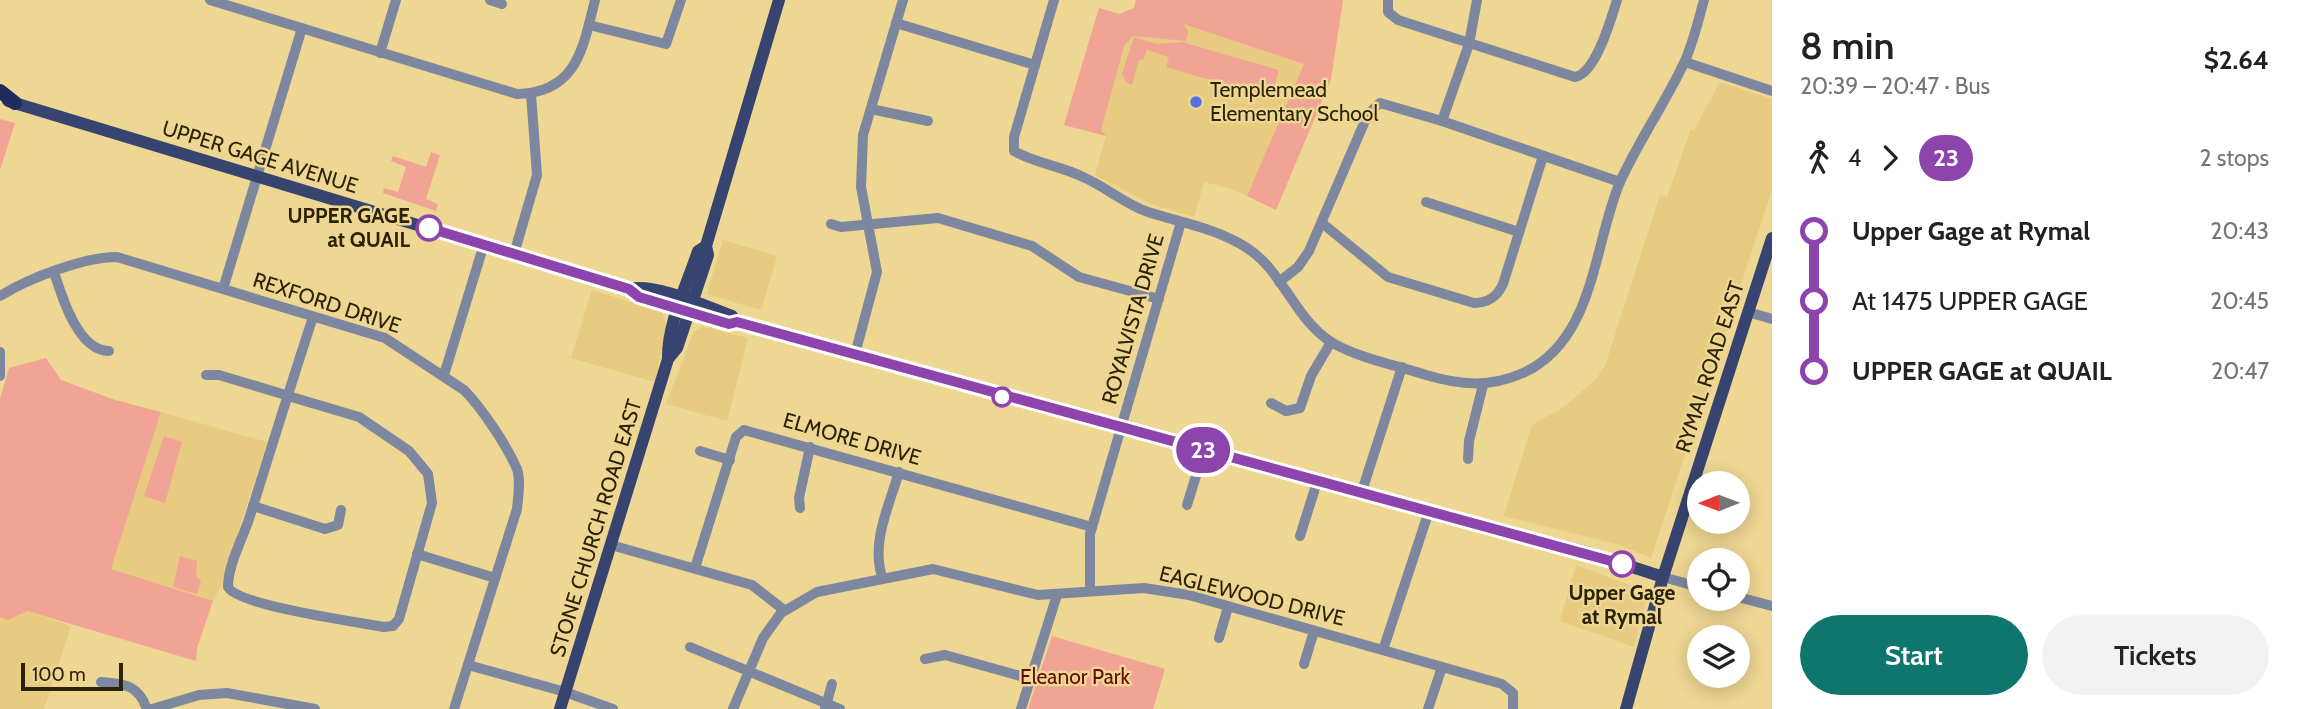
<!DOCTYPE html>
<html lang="en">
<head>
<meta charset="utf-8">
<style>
	:root { --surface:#fff; --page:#f2f2f2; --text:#222; --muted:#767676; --accent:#0f766e }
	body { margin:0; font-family:Cabin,sans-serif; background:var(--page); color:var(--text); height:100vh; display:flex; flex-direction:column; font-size:26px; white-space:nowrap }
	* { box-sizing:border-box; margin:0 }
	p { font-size:23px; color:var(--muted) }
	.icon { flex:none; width:38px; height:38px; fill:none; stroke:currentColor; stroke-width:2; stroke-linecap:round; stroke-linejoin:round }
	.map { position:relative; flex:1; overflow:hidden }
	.panel { display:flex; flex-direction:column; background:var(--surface); width:525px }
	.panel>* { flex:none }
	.badge { padding:0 14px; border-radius:23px; font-size:24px; line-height:46px }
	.needle { width:46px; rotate:269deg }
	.controls { position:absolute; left:1687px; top:471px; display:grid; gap:14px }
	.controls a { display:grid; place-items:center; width:63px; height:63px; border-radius:50%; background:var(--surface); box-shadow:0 4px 18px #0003; font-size:35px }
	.scale { position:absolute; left:21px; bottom:18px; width:102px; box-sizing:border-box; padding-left:7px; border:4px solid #2c2307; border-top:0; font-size:19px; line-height:24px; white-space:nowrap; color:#2c2307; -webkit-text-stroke:5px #eed693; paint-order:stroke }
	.map>.badge { position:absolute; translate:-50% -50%; box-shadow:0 0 0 4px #fff }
	.legs { display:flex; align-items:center; gap:10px; height:77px; padding:0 28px; font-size:23px }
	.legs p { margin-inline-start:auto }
	.summary { display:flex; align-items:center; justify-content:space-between; height:119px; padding:0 28px }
	h1 { font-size:38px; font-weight:600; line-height:52px }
	.cta { display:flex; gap:14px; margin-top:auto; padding:14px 28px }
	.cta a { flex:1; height:80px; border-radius:42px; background:var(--accent); color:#fff; font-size:28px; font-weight:600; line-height:80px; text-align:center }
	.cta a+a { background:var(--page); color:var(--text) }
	ul { padding:0 28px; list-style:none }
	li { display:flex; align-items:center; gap:24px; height:70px; font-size:26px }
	li i { display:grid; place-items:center; width:10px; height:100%; margin:0 9px; background:currentColor }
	li i::after { content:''; width:18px; height:18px; margin:-9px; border:5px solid; border-radius:50%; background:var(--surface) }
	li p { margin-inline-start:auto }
	li:first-child i { background:linear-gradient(#0000 50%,currentColor 0) }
	li:last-child i { background:linear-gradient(currentColor 50%,#0000 0) }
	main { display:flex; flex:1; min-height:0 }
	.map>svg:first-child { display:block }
	.built { fill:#e6cb80 }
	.green { fill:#f1a395 }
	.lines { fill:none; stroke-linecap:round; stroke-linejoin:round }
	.minor { stroke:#7e87a0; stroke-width:10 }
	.major { stroke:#374470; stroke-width:12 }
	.highway { stroke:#202c5d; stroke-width:14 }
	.line-1-casing { stroke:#fff; stroke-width:16 }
	.line-1 { stroke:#8e44ad; stroke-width:10 }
	.poi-dot { fill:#5570e5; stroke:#eed693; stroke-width:2.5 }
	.stop-1-dot { fill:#fff; stroke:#8e44ad; stroke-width:3.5 }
	.labels { text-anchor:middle; stroke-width:5; stroke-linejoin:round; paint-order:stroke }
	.poi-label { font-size:21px; fill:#2c2307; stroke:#eed693; text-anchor:start }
	.street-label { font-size:21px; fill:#2c2307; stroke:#eed693 }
	.stop-label { font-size:21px; font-weight:bold; fill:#2c2307; stroke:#eed693; text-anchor:end }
	.park-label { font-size:21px; fill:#650b03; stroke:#eed693 }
</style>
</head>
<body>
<main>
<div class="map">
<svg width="1772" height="709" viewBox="0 0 1772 709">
	<rect width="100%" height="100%" fill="#eed693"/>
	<g class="built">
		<polygon points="1099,8 1119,14 1134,8 1305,64 1331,79 1276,210 1232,189 1204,182 1194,217 1151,204 1095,175 1106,136 1064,125"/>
		<polygon points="1720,82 1772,99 1772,190 1651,558 1620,545 1504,516 1532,425 1564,407 1596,379 1605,366 1660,195 1667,197 1691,129 1694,130"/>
		<polygon points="723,240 777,256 761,310 707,294"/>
		<polygon points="592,290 662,312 667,325 655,382 571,358"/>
		<polygon points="703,327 748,338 727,421 666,404 694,331"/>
		<polygon points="161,412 267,442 221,586 213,601 111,569"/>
		<polygon points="1576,565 1648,592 1634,647 1560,621"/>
		<polygon points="0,602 71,626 44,709 0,709"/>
	</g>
	<g class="green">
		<polygon points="1136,0 1343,0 1331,79 1276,210 1247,196 1304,64 1183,24 1188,31 1186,41 1133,36 1124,46 1101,130 1106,136 1064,125 1099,8 1119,14 1134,8"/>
		<polygon points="1134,37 1157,44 1182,42 1279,70 1271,98 1166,67 1169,57 1147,50 1143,60 1139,60 1132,85 1127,83 1122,74"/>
		<polygon points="0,119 15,123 0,170"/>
		<polygon points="431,152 440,155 426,199 438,204 436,211 383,193 384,188 398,192 406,167 391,161 393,156 426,167"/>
		<polygon points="46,358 61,380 115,400 161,412 111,569 213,601 197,648 196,661 27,611 8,620 0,617 0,399 9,368"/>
		<polygon points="164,436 182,442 165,503 144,496"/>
		<polygon points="180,556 197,561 196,576 201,581 197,594 173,587"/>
		<polygon points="1052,636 1165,669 1153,709 1028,709"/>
	</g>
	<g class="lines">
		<g class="minor">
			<path d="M210,0l307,94c60,-1 66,-46 78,-94"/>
			<polyline points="490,0 502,4"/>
			<path d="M1054,0l-40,137v14c21,12 47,15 69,26 23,10 42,27 65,35 34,11 68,16 99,36 36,23 47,70 84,94 27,16 64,23 95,33 34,10 63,13 97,-2 72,-33 70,-127 97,-191 18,-40 44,-77 63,-117 10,-20 15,-44 21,-65"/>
			<path d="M1388,0v12l10,8 177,57c21,-4 36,-58 42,-77"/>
			<polyline points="896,23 1035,65"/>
			<polyline points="589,25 666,44 681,0"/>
			<polyline points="380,53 396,0"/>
			<polyline points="1685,62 1772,91"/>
			<polyline points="871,109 928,121"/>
			<polyline points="1442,121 1469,44 1477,0"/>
			<polyline points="1426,202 1519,232"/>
			<path d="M1322,223l66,54 86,26c14,0 23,-6 29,-19l40,-128"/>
			<polyline points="831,224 841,227 938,218 1032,246 1079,277 1159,299"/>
			<polyline points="514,254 537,175 531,94"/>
			<path d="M54,272c8,25 24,79 55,79"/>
			<polyline points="1279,282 1298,267 1309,251 1368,114 1380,103 1442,121 1620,182"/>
			<polyline points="223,289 302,28"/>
			<path d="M0,296c29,-18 84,-39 117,-39l268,81 79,52c18,18 43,56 53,79 4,12 1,28 0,40l-63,200"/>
			<polyline points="1748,312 1772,319"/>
			<polyline points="0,352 0,376"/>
			<polyline points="855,354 877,272 861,187 863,135 903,0"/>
			<path d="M206,375h13l60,18 16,5 64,19 50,34 19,23 4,29 -33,116 -6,7 -9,1c-26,-5 -146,-21 -156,-40 0,-22 14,-47 21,-68 21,-67 42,-135 64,-202"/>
			<polyline points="444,375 484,244"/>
			<polyline points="1271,403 1286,411 1300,408 1311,376 1331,342"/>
			<polyline points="700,451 730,460"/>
			<polyline points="1468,459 1469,441 1483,385"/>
			<polyline points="1361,494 1402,367"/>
			<polyline points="1187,505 1204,450"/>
			<polyline points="253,506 325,529 338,525 341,510"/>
			<polyline points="800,508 799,498 810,447"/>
			<polyline points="1300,536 1317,482"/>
			<polyline points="611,545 752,585 784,610"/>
			<polyline points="417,554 495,578"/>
			<polyline points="695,568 736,437 744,430 1092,527"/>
			<path d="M882,577c-11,-35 7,-71 17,-105"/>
			<polyline points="1663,577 1699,587"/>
			<polyline points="1090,590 1090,534 1181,222"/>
			<polyline points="1738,597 1772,606"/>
			<polyline points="1219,638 1228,607"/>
			<polyline points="690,647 840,709"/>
			<polyline points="1383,650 1429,511"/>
			<polyline points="925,659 945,655 1031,679"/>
			<polyline points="1304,664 1314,631"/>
			<polyline points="468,665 562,691 613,709"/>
			<path d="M101,682c23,2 37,2 46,27"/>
			<polyline points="152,709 199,695 227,693 315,709"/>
			<polyline points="733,709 763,638 781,613 817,592 933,569 1038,595 1144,588 1189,595 1502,684 1513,693 1513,709"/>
			<polyline points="825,709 832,684"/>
			<polyline points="1021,709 1057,595"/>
			<polyline points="1428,709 1442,667"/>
		</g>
		<g class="major">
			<polyline points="8,101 629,289 639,297 729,324 737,322 1361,494 1586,552 1663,577"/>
			<path d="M629,289c27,-6 76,17 103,27l5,6"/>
			<polyline points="668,359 677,348 708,255 706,246 779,0"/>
			<path d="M560,709l108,-350c-1,-35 19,-74 30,-108l8,-5"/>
			<polyline points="1626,709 1663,577 1772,238"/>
		</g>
		<polyline class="highway" points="0,91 15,103"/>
	</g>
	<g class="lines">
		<defs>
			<polyline id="line-1" points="429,228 629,289 639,297 729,324 737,322 1622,564"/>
		</defs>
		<use href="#line-1" class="line-1-casing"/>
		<use href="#line-1" class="line-1"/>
	</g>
	<circle class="poi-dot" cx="1196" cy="102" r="7"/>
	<g class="stop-1-dot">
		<circle cx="429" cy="228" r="12"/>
		<circle cx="1002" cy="397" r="9"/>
		<circle cx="1622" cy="564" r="12"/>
	</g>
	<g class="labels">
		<g class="poi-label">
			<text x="1210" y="97">Templemead<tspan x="1210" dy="24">Elementary School</tspan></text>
		</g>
		<g class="street-label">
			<text transform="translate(260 157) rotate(17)" y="7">UPPER GAGE AVENUE</text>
			<text transform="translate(327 303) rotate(18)" y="7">REXFORD DRIVE</text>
			<text transform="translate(1133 319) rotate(-74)" y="7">ROYALVISTA DRIVE</text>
			<text transform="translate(1710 367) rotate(-72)" y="7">RYMAL ROAD EAST</text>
			<text transform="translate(852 439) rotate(16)" y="7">ELMORE DRIVE</text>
			<text transform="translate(596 528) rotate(-73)" y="7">STONE CHURCH ROAD EAST</text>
			<text transform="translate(1252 596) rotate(14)" y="7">EAGLEWOOD DRIVE</text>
		</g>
		<g class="stop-label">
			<text x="410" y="223">UPPER GAGE<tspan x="410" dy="24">at QUAIL</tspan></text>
			<text x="1622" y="600" text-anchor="middle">Upper Gage<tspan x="1622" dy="24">at Rymal</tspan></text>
		</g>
		<g class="park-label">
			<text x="1075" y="684">Eleanor Park</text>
		</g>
	</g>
</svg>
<div class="controls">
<a><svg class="needle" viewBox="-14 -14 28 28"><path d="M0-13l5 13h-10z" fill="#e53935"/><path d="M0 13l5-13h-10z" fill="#767676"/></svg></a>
<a><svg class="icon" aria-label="locate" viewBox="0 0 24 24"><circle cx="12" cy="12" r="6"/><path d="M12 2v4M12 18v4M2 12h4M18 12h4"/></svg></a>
<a><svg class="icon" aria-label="layers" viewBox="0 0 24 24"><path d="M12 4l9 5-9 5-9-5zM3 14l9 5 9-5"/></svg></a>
</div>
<div class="scale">100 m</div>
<b class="badge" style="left:1203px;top:450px;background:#8e44ad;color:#fff">23</b>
</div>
<section class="panel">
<div class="summary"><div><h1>8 min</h1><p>20:39 – 20:47 · Bus</p></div><b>$2.64</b></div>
<div class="legs"><svg class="icon" aria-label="walk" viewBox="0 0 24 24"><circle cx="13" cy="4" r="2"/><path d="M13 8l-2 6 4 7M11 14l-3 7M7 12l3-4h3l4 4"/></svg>4<svg class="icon" aria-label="forward" viewBox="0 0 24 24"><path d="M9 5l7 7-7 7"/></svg><b class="badge" style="background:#8e44ad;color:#fff">23</b><p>2 stops</p></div>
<ul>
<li><i style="color:#8e44ad"></i><b>Upper Gage at Rymal</b><p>20:43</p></li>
<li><i style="color:#8e44ad"></i><span>At 1475 UPPER GAGE</span><p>20:45</p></li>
<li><i style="color:#8e44ad"></i><b>UPPER GAGE at QUAIL</b><p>20:47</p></li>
</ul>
<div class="cta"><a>Start</a><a>Tickets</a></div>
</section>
</main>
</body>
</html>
